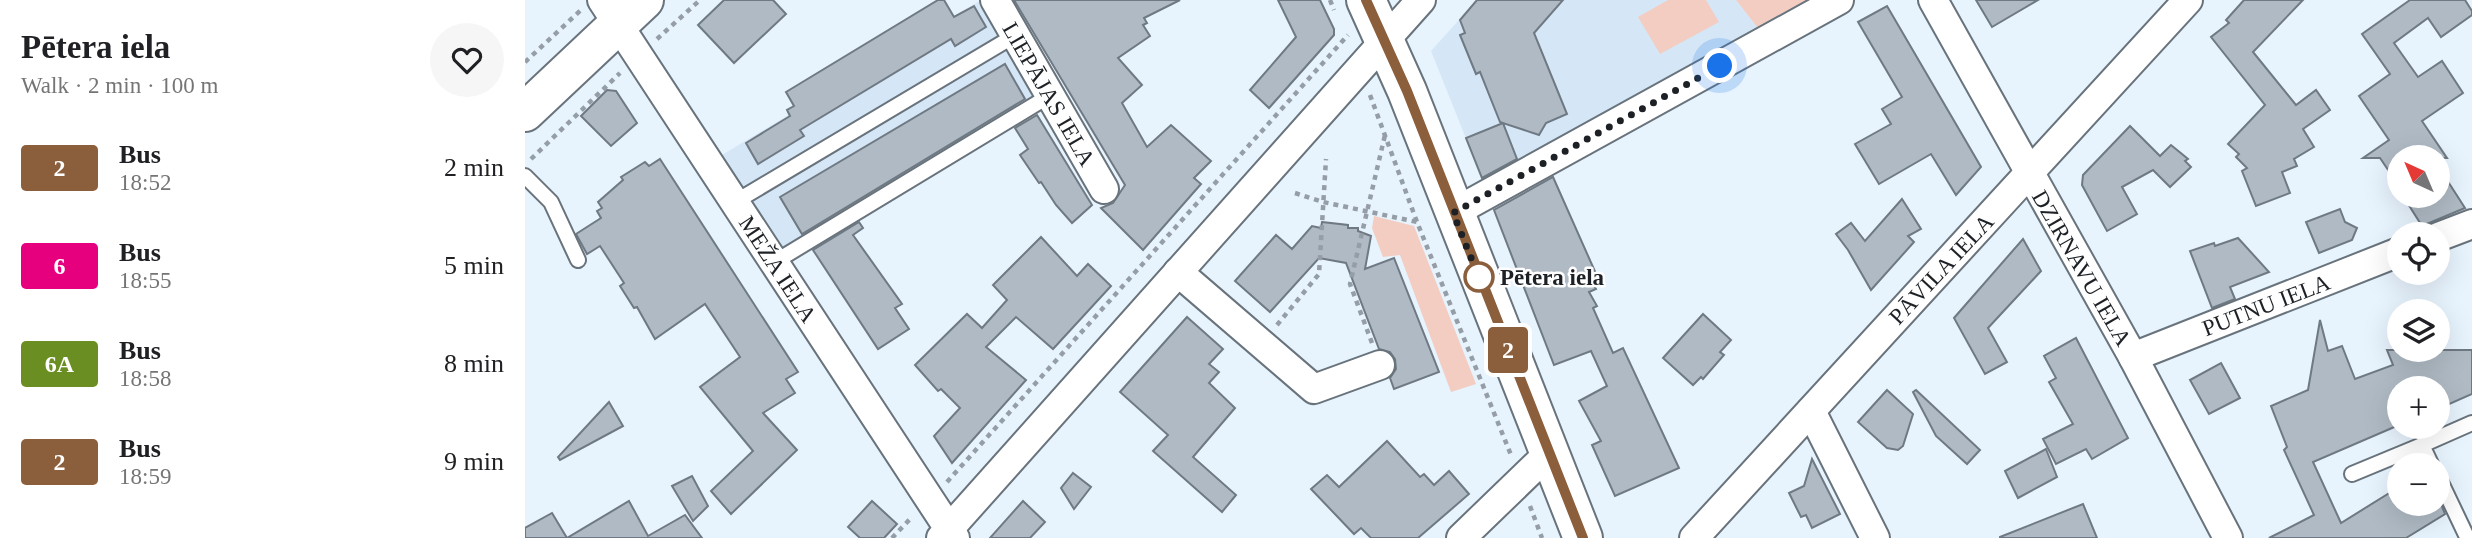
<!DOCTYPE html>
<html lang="en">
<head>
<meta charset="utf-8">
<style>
	:root { --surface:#fff; --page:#f6f6f6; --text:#202124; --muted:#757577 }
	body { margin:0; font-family:Georgia,serif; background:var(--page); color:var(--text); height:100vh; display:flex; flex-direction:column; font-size:26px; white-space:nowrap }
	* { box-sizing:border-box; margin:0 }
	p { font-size:23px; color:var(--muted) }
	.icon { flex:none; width:38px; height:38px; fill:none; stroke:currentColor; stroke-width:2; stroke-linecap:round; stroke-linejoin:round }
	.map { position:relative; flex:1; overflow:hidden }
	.side { display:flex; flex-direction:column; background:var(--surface); width:525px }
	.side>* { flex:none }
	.badge { padding:0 14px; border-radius:5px; font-size:24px; line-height:46px }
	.needle { width:46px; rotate:316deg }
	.tools { position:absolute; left:1862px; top:145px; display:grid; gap:14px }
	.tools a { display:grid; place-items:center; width:63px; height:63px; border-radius:50%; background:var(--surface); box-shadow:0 7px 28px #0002; font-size:35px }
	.you { position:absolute; width:35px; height:35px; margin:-18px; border:5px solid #fff; border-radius:50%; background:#1a73e8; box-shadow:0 0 0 10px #1a73e833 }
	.map>.badge { position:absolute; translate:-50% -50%; box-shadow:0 0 0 4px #fff }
	.round { display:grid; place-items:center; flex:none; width:74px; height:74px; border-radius:37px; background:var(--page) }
	.head { display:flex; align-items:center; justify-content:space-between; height:119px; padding:0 21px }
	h1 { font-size:33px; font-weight:800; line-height:52px }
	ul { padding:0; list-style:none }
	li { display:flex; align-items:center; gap:21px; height:98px; padding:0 21px }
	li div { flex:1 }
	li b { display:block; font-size:26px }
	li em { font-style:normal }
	li .badge { min-width:77px; font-weight:700; text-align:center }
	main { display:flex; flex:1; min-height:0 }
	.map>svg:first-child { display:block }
	.built { fill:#d5e7f7 }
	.green { fill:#f3cdc2 }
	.building { fill:#afbac4; stroke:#6f7983; stroke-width:2 }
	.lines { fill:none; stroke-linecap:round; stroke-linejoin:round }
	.lane-casing { stroke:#68737c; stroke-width:18 }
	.street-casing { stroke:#68737c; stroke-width:32 }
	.secondary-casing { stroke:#68737c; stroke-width:42 }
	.path { stroke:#959ea6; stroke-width:4.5; stroke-dasharray:5 5; stroke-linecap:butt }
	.lane { stroke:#fff; stroke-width:14 }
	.street { stroke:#fff; stroke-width:28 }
	.secondary { stroke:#fff; stroke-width:38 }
	.line-casing { stroke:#fff; stroke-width:16 }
	.line { stroke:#8b5e3c; stroke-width:10 }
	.walk { stroke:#1d2125; stroke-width:7; stroke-dasharray:0 12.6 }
	.stop-dot { fill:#fff; stroke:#8b5e3c; stroke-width:3.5 }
	.labels { text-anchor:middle; stroke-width:5; stroke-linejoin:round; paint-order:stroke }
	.street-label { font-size:23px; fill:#1d2125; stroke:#fefefe }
	.stop-label { font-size:23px; font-weight:bold; fill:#1d2125; stroke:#fefefe; text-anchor:start }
</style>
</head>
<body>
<main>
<section class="side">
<div class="head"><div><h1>Pētera iela</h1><p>Walk · 2 min · 100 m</p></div><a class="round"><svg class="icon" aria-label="heart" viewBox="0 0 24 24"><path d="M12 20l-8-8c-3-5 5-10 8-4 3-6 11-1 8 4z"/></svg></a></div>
<ul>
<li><span class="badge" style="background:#8b5e3c;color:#fff">2</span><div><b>Bus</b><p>18:52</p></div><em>2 min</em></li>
<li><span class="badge" style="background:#e6007e;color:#fff">6</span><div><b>Bus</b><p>18:55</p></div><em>5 min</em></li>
<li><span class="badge" style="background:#6b8e23;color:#fff">6A</span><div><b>Bus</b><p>18:58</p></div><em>8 min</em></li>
<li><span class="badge" style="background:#8b5e3c;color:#fff">2</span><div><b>Bus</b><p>18:59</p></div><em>9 min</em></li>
</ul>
</section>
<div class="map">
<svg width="1947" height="538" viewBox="0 0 1947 538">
	<rect width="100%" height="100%" fill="#e7f3fd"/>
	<g class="built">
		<polygon points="456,0 513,97 255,251 197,155"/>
		<polygon points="952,0 1211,0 1232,27 997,159 956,176 906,51"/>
	</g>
	<g class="green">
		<polygon points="1143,0 1181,0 1194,22 1135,54 1113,17"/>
		<polygon points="1211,0 1282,0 1232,27"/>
		<polygon points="849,216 889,226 951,384 926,392 875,255 858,257 847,228"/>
	</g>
	<g class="building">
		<polygon points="199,0 248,0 261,14 209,63 173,25"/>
		<polygon points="413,0 419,0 429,17 449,6 461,27 430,46 426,39 275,130 279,136 233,164 221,143 265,116 262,110 269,106 261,92"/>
		<polygon points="489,0 655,0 619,18 622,23 618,25 625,36 593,58 617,85 597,103 622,147 646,125 686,161 669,178 676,184 618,250 576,208 588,203 600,185"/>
		<polygon points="753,0 795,0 809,29 809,35 744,108 725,90 771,37"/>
		<polygon points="952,0 1038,0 1009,33 1042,114 1021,123 1014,135 978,123 992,159 957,178 941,138 978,123 975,122 955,72 951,74 935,35 940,33 935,20"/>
		<polygon points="1451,0 1513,0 1467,27"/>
		<polygon points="1719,0 1778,0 1728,52 1771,105 1791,90 1805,110 1778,129 1789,147 1769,159 1772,166 1757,172 1765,193 1731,206 1717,171 1722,168 1711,157 1714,154 1703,144 1740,105 1686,37 1704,23 1701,20"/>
		<polygon points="1885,0 1940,0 1947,11 1947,15 1916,37 1903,18 1869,43 1893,77 1917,61 1938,93 1897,121 1922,158 1874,158 1874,186 1855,158 1838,158 1864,140 1834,96 1865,74 1837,34"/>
		<polygon points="1362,6 1456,167 1431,195 1406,154 1354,184 1330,144 1366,124 1357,109 1377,97 1333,22"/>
		<polygon points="480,64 500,99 277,234 255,197"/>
		<polygon points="82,90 91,91 112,123 86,146 56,116"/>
		<polygon points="512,115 567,205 547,223 531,205 516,182 514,183 495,155 503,149 490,128"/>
		<polygon points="1605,126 1635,156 1646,145 1663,159 1660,161 1666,167 1645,187 1628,170 1597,187 1612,214 1582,231 1557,185 1558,175"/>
		<polygon points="135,159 273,372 261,379 270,393 238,413 272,450 206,514 186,491 228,451 175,387 215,357 180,304 130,339 112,307 109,308 95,286 99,283 75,246 62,254 51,234 76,218 72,211 77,208 73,202 98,180 96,177 120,162 124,166"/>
		<polygon points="1913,166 1940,208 1897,226 1878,196 1913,196"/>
		<polygon points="1028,177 1072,276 1066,278 1071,289 1064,292 1072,306 1068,308 1088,353 1098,348 1154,468 1090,496 1067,445 1076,441 1054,401 1082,386 1066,351 1029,365 969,210"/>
		<polygon points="1377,199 1396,229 1383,236 1389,242 1346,290 1323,250 1311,234 1326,223 1340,241"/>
		<polygon points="1815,209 1820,222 1832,228 1827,240 1794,253 1781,222"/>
		<polygon points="334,222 338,228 328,235 377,304 370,308 384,329 353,349 288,250"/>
		<polygon points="797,222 823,225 823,228 833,228 833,231 846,236 840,269 869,258 914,372 869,389 865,378 871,369 870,359 865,352 854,349 821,263 794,258 745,312 710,281 751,235 767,249 787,226 796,228"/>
		<polygon points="516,237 552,276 563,264 586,286 528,349 491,317 461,347 501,380 427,463 409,436 435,408 416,389 413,391 390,365 442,314 457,328 482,300 468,285"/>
		<polygon points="1713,238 1744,272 1705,287 1710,299 1687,308 1665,251 1689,243 1690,246"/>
		<polygon points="1498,239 1516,271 1463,328 1482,362 1460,374 1429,318"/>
		<polygon points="1178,314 1206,340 1195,352 1199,355 1178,379 1176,377 1168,385 1138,358"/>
		<polygon points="662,317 698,349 684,364 694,372 684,383 710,408 668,457 711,495 697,512 628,451 643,435 595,392"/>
		<polygon points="1795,320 1803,351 1817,346 1830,379 1868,365 1862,350 1947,350 1947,394 1913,409 1913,388 1874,388 1874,425 1788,462 1816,523 1874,487 1874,504 1916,504 1920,514 1881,538 1744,538 1789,515 1759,450 1762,447 1746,406 1783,390"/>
		<polygon points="1551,338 1603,438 1567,459 1561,449 1531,464 1518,439 1548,424 1524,382 1531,378 1519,356"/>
		<polygon points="1696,363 1715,398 1684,414 1665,380"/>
		<polygon points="1362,390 1388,414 1378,446 1373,450 1362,448 1333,422"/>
		<polygon points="1391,390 1455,450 1442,464 1411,436 1388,392"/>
		<polygon points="84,402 98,426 35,460 33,457"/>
		<polygon points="862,441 895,477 899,474 909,485 924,471 944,494 893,538 846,538 836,528 829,534 786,489 802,475 814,487"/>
		<polygon points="1521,449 1532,477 1493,498 1480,471"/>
		<polygon points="1287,459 1315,514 1287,528 1281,515 1276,517 1264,493 1279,486"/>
		<polygon points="548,473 566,487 549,509 536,488"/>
		<polygon points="167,476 183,506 168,521 147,486"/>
		<polygon points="104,501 123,536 160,515 177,538 42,538"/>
		<polygon points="347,501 372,524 359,538 335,538 323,527"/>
		<polygon points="498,501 520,522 505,538 465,538"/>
		<polygon points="1558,504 1572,538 1475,538 1475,537"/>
		<polygon points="27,513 42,538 0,538 0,528"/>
	</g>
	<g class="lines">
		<defs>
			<g id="lane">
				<polyline points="0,176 26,202 53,260"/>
				<polyline points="210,202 489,36"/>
				<polyline points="248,263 524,96"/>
				<polyline points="1907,466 1897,445 1947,423"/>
				<polyline points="1827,474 1897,445"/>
				<polyline points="1913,476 1942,537"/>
			</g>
			<g id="street">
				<polyline points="77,0 430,538"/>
				<polyline points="470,0 579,189"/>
				<polyline points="1408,0 1608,357 1703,538"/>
				<polyline points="928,213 1314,0"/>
				<polyline points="1913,237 1947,224"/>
				<polyline points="653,272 789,389 855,365"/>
				<polyline points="1608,357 1874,252"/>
				<polyline points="1286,411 1350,538"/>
				<polyline points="416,538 896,0"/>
				<polyline points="936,538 1024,453"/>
				<polyline points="1169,538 1663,0"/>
			</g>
			<g id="secondary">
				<polyline points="841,0 882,91 1058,538"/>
				<polyline points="0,112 119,0"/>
			</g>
		</defs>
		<use href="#lane" class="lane-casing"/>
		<use href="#street" class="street-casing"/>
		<use href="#secondary" class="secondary-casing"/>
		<g class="path">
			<polyline points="805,0 809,10"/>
			<polyline points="132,39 175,0"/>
			<polyline points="0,62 56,10"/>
			<polyline points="845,95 892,222 986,455"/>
			<polyline points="6,159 95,73"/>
			<polyline points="770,193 798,202 892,222"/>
			<polyline points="752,325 794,274 801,159"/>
			<polyline points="847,343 825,284 860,135"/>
			<polyline points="422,482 823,35"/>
			<polyline points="1005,506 1017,538"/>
			<polyline points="367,538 386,518"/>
		</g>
		<use href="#lane" class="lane"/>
		<use href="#street" class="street"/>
		<use href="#secondary" class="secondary"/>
	</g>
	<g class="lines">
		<defs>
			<polyline id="line" points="841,0 882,91 1058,538"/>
		</defs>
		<use href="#line" class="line-casing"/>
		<use href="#line" class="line"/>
		<polyline class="walk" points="954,277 957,285 928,213 1195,66"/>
	</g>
	<circle class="stop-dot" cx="954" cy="277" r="14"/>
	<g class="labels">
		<g class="street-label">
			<text transform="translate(524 94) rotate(60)" y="8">LIEPĀJAS IELA</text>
			<text transform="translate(1557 268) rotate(60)" y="8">DZIRNAVU IELA</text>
			<text transform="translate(253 269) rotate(57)" y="8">MEŽA IELA</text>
			<text transform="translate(1416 269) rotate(-47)" y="8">PĀVILA IELA</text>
			<text transform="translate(1741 305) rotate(-21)" y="8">PUTNU IELA</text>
		</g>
		<g class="stop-label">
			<text x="975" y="285">Pētera iela</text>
		</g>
	</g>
</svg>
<div class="tools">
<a><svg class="needle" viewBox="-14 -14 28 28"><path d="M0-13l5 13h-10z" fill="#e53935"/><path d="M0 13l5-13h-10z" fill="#757577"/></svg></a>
<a><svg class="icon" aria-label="locate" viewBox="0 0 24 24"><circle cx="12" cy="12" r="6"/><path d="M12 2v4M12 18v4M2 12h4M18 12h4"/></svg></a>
<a><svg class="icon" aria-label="layers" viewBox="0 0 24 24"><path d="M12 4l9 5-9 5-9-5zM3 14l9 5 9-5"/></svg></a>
<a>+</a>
<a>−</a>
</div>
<div class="you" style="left:1195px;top:66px"></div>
<b class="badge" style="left:983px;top:350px;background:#8b5e3c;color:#fff">2</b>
</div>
</main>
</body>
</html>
